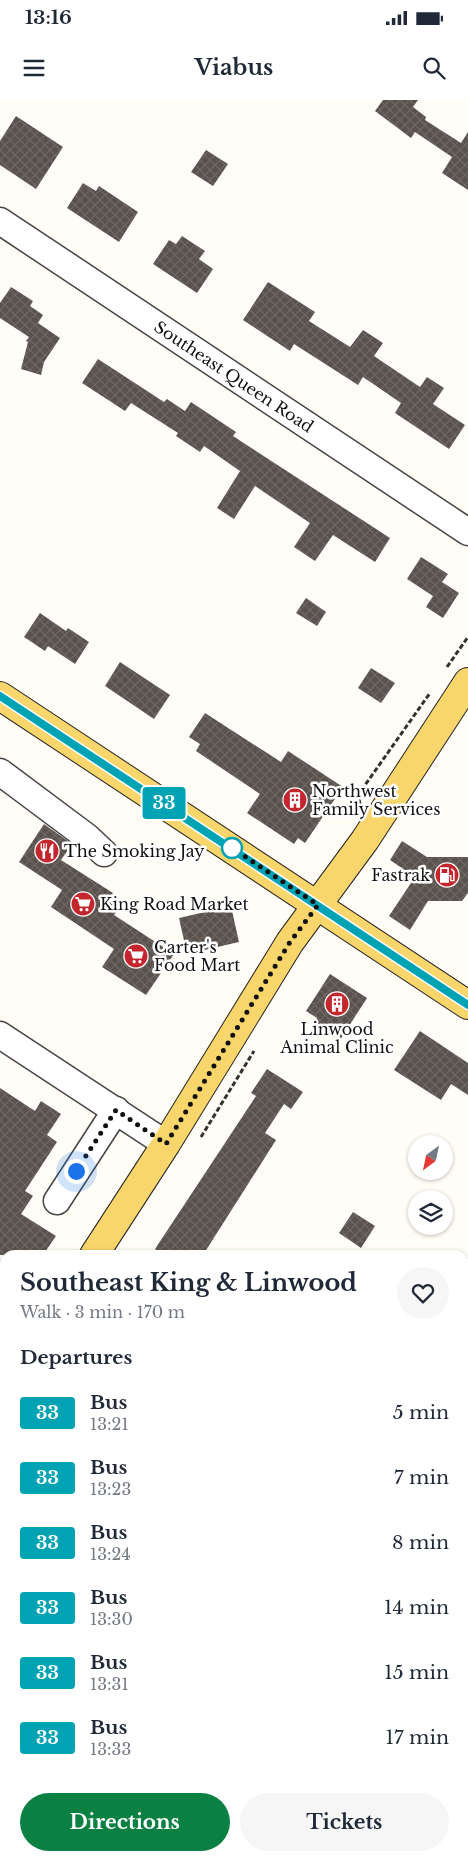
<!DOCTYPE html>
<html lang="en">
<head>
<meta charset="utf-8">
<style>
	:root { --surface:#fff; --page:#f6f6f7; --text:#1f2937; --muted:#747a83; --accent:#0b8043 }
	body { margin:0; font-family:"Libre Baskerville",serif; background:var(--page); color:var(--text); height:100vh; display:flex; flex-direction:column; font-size:19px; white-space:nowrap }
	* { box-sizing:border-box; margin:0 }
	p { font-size:16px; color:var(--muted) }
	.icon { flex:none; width:28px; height:28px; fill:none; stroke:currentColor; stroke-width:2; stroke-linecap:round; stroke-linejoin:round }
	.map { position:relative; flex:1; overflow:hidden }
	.panel { position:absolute; left:0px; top:1150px; width:469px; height:611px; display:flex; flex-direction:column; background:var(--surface); border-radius:15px 15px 0 0; box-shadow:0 1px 4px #0004 }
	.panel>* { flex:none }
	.badge { padding:0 10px; border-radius:4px; font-size:18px; line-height:32px }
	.needle { width:32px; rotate:213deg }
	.buttons { position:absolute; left:408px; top:1035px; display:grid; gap:10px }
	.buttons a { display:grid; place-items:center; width:45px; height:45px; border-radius:50%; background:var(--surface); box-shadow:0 1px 4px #0004; font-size:25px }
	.you { position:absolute; width:25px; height:25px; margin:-12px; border:4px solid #fff; border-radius:50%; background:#1a73e8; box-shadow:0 0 0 8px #1a73e833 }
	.map>.badge { position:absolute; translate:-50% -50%; box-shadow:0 0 0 2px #fff }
	h2 { padding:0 20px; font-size:19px; line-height:45px }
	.round { display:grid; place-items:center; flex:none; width:52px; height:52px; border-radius:26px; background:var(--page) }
	.head { display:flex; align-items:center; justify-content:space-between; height:85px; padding:0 20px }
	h1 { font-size:24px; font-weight:700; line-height:38px }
	.cta { display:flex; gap:10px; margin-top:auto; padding:10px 20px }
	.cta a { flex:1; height:58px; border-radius:30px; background:var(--accent); color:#fff; font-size:20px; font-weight:700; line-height:58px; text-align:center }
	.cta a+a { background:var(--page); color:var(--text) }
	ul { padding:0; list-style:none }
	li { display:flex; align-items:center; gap:15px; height:65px; padding:0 20px }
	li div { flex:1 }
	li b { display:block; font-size:19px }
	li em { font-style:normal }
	li .badge { min-width:55px; font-weight:700; text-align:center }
	.status { display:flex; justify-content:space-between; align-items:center; height:35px; padding:0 25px; background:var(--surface); direction:ltr }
	.status svg { height:14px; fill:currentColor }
	header { display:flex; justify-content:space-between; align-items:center; height:65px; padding:0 20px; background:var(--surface); font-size:22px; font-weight:700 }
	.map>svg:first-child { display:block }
	.building { fill:url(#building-cross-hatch) }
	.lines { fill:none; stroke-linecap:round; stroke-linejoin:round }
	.minor-casing { stroke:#444; stroke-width:29 }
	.major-casing { stroke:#222; stroke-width:30 }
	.path { stroke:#333; stroke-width:3; stroke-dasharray:5 2.5; stroke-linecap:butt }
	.minor { stroke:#fff; stroke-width:26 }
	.major { stroke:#f9d66b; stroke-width:28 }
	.line-casing { stroke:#fff; stroke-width:11 }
	.line { stroke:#00a3b4; stroke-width:8 }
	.walk { stroke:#111; stroke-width:5; stroke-dasharray:0 9 }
	.stop-dot { fill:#fff; stroke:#00a3b4; stroke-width:2.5 }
	.labels { text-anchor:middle; stroke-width:5; stroke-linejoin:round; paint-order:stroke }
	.street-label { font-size:16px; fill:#111; stroke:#fff }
	.poi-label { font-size:16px; fill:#111; stroke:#fff; text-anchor:start }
</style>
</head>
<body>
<div class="status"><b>13:16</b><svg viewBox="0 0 49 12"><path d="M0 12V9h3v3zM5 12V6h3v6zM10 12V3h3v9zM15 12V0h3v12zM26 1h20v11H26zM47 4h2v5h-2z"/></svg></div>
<header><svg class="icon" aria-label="menu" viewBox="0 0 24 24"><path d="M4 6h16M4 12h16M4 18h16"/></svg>Viabus<svg class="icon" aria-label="search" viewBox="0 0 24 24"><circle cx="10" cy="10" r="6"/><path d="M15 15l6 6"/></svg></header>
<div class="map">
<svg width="468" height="1761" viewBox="0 0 468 1761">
	<defs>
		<pattern id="building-cross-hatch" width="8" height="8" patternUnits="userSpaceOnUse" patternTransform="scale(1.25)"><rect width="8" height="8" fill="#5a524d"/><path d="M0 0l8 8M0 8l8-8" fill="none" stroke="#6d6662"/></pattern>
	</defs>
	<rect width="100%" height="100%" fill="#fffdf5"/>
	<g class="building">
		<polygon points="383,0 418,0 413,7 426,17 425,20 461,43 468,32 468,90 442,73 452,57 415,32 411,38 375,11"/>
		<polygon points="16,16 63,47 36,89 0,65 0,41"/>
		<polygon points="206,50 228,64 213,86 191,72"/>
		<polygon points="83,83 96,91 99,86 138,112 119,142 67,108"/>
		<polygon points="182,136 205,151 199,159 213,169 197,193 153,164 169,140 176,144"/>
		<polygon points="268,182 315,212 309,221 350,247 363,230 383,243 374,256 420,287 427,277 444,288 433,304 465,325 449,349 395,313 401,303 363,277 358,285 294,244 290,251 243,220"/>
		<polygon points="11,187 33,201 30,206 43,215 38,223 60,238 44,262 41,275 21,269 28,242 26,241 29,237 0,218 0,203"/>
		<polygon points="98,259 164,302 167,299 185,311 191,302 236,332 233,336 390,438 375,462 333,435 315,461 294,447 310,423 255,386 234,419 217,408 240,371 204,346 200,352 176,336 178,333 131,303 125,311 82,283"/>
		<polygon points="421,457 448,474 442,482 459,493 443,518 426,507 433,496 407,479"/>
		<polygon points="306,498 326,512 317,526 296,513"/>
		<polygon points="40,513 66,531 68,528 89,542 75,564 48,546 45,551 24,537"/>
		<polygon points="120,562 170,595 154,619 105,586"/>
		<polygon points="371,568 395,583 381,603 358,588"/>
		<polygon points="205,613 281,662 288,651 343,687 305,743 298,738 294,744 247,713 260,694 196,651 200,644 189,637"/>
		<polygon points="44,724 72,744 61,760 113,793 108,801 119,807 114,815 174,854 146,895 102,867 114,849 51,807 62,790 19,762"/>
		<polygon points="402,741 427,757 468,757 468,793 462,801 428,801 410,830 389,816 415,777 390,760"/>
		<polygon points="231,806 239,842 187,854 179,818"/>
		<polygon points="330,874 367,898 340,940 314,923 317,918 306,911"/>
		<polygon points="420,931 468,963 468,995 451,984 441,1000 394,970"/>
		<polygon points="267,969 303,992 291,1009 284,1004 265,1033 276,1040 203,1155 165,1155 155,1149 256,996 251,993"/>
		<polygon points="0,988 35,1011 41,1001 61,1014 47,1035 57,1042 25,1091 33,1096 21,1114 56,1136 43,1155 0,1155"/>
		<polygon points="353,1112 375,1126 361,1148 339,1133"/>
	</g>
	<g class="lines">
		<defs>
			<g id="minor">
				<path id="s1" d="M0,121l468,311"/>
				<polyline points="0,672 87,737 104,753"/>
				<polyline points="0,935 166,1044"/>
				<polyline points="57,1101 116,1010"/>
				<polyline points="0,1214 5,1218"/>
				<polyline points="464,1416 468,1409"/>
				<polyline points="0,1682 5,1681"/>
				<polyline points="239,1761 242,1756"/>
			</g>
			<g id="major">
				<polyline points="0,596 468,905"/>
				<polyline points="94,1155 166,1044 290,842 365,740 468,582"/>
				<polyline points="0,1301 5,1293"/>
			</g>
		</defs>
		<use href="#minor" class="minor-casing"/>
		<use href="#major" class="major-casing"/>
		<g class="path">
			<polyline points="447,567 468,537"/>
			<polyline points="360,704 358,695 430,593"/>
			<polyline points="201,1037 254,951"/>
			<polyline points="0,1261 5,1253"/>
			<polyline points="0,1345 5,1337"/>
		</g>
		<use href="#minor" class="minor"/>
		<use href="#major" class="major"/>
	</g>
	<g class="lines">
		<defs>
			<polyline id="line" points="0,596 468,905"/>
		</defs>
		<use href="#line" class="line-casing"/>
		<use href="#line" class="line"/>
		<polyline class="walk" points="76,1071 116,1010 166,1044 290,842 318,805 232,748"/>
	</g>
	<defs>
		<symbol id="building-disc" viewBox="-11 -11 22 22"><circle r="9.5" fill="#c4262e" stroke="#fff"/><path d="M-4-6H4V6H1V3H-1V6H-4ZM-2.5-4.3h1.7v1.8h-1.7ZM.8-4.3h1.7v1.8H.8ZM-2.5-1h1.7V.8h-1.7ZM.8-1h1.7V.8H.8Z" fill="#fff"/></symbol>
		<symbol id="restaurant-disc" viewBox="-11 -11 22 22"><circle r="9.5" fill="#c4262e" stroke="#fff"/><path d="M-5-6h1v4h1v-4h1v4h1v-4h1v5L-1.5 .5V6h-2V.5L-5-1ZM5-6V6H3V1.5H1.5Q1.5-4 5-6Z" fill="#fff"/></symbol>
		<symbol id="fuel-disc" viewBox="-11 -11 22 22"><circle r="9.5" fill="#c4262e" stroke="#fff"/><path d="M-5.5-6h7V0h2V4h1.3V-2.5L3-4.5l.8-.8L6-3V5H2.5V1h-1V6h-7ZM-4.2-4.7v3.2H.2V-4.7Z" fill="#fff"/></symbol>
		<symbol id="supermarket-disc" viewBox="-11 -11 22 22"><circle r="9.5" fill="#c4262e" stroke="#fff"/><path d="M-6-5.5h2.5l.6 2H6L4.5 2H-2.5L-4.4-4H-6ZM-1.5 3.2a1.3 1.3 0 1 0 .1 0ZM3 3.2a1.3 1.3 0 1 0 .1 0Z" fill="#fff"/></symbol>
	</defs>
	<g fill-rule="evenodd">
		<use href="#building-disc" x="281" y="686" width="28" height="28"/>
		<use href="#restaurant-disc" x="33" y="737" width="28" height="28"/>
		<use href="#fuel-disc" x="433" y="761" width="28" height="28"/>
		<use href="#supermarket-disc" x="69" y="790" width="28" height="28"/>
		<use href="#supermarket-disc" x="122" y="842" width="28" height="28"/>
		<use href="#building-disc" x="323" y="890" width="28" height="28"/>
	</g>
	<circle class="stop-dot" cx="232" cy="748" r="10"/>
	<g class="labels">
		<g class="street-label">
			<text dy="6" stroke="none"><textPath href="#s1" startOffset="281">Southeast Queen Road</textPath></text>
		</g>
		<g class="poi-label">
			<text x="312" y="697">Northwest<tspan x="312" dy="18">Family Services</tspan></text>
			<text x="64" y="757">The Smoking Jay</text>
			<text x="430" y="781" text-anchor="end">Fastrak</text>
			<text x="100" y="810">King Road Market</text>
			<text x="154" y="853">Carter's<tspan x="154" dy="18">Food Mart</tspan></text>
			<text x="337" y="935" text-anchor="middle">Linwood<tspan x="337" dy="18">Animal Clinic</tspan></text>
		</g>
	</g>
</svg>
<div class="buttons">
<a><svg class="needle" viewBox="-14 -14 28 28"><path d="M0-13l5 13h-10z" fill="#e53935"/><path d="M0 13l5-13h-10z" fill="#747a83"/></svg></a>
<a><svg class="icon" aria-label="layers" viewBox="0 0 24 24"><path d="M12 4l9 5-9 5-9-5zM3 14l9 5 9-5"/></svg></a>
</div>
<div class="you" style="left:76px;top:1071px"></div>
<b class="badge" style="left:164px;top:703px;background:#00a3b4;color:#fff">33</b>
<section class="panel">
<div class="head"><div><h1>Southeast King &amp; Linwood</h1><p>Walk · 3 min · 170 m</p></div><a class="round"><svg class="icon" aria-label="heart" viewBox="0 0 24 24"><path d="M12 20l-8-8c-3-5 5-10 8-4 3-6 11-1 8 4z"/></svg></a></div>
<h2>Departures</h2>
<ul>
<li><span class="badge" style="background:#00a3b4;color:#fff">33</span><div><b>Bus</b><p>13:21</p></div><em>5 min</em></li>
<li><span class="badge" style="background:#00a3b4;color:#fff">33</span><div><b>Bus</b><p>13:23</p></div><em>7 min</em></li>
<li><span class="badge" style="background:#00a3b4;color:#fff">33</span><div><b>Bus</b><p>13:24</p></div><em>8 min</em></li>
<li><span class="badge" style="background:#00a3b4;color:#fff">33</span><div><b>Bus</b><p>13:30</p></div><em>14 min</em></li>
<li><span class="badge" style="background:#00a3b4;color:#fff">33</span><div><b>Bus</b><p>13:31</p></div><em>15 min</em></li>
<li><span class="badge" style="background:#00a3b4;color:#fff">33</span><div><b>Bus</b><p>13:33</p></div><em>17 min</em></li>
</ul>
<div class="cta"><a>Directions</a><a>Tickets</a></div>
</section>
</div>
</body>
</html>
